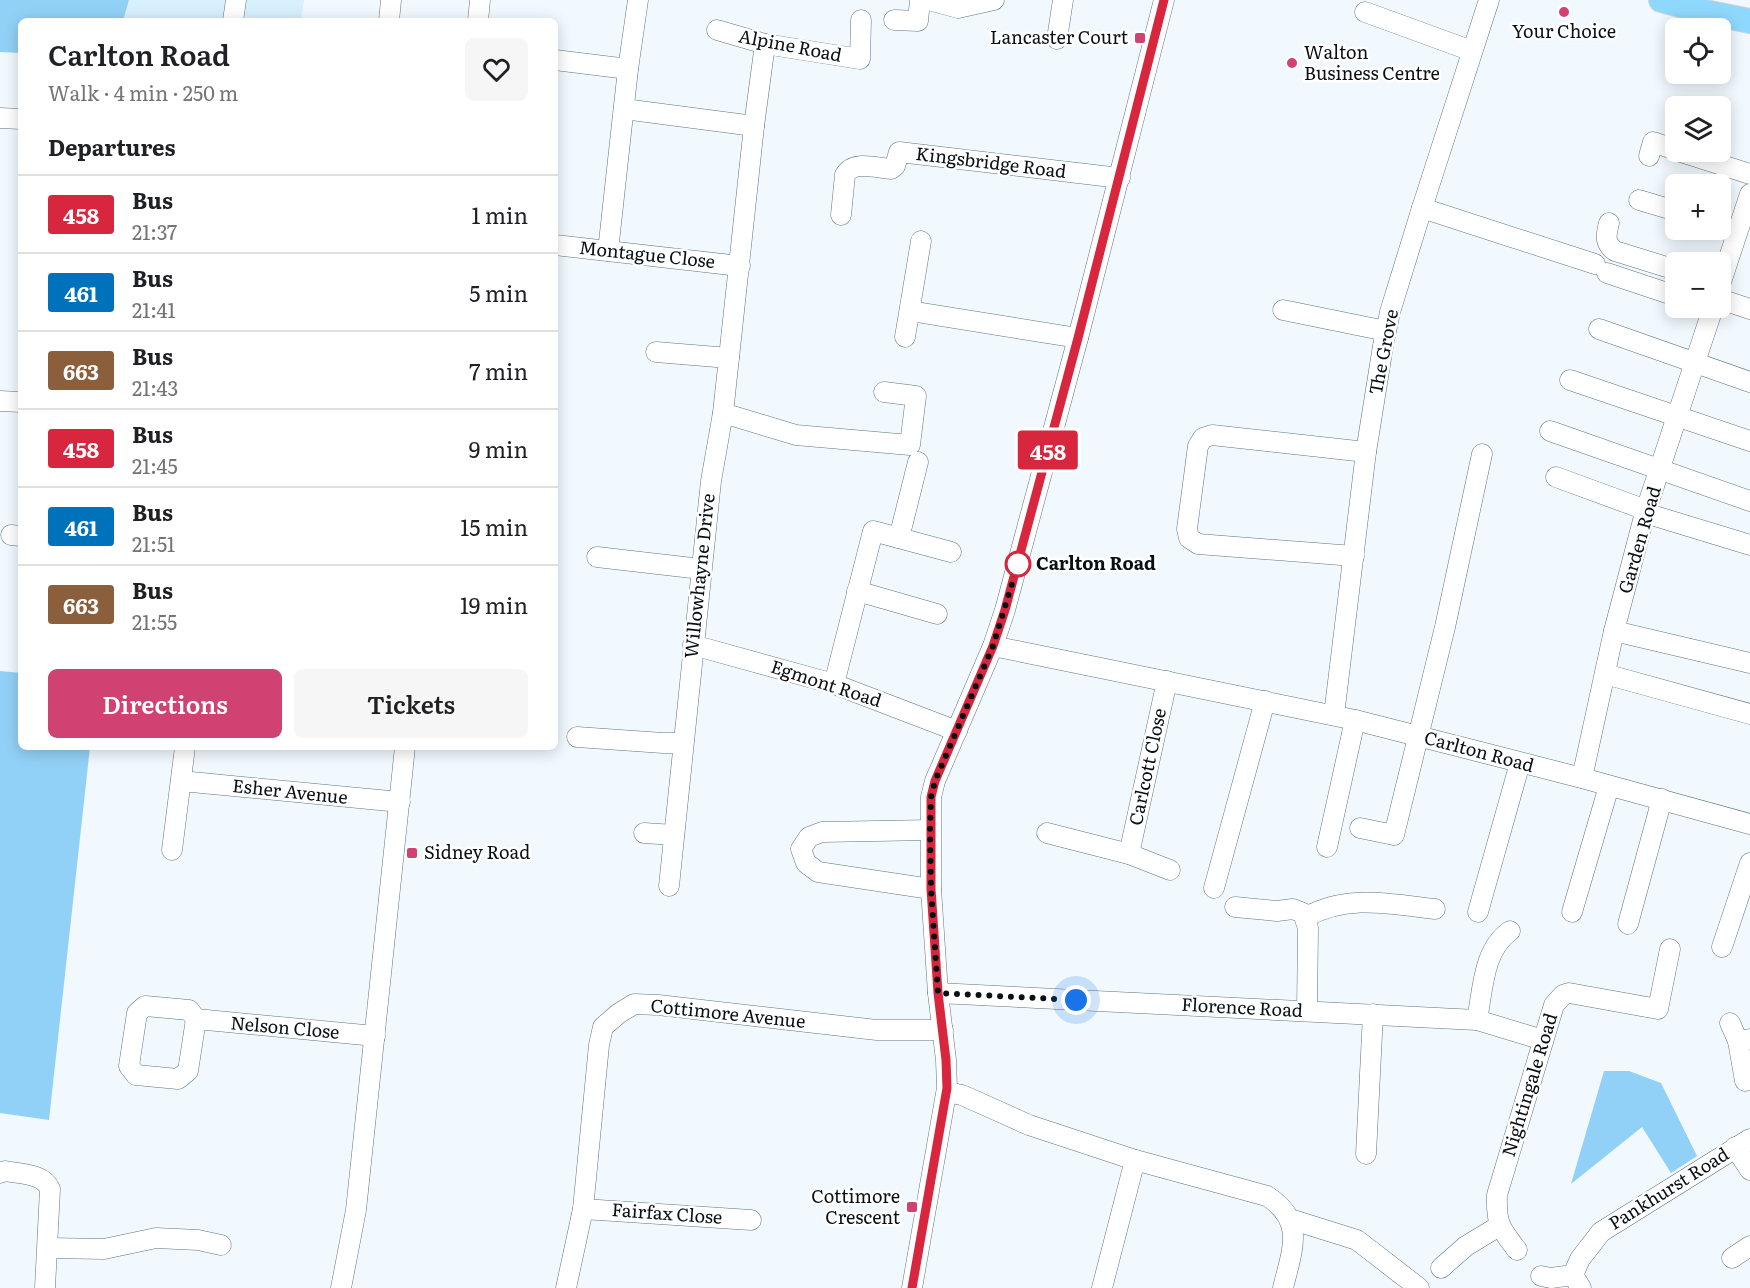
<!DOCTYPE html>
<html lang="en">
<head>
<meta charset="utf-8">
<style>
	:root { --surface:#fff; --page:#f6f6f6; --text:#202124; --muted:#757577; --line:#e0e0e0; --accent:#cf4271 }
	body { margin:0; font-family:Literata,serif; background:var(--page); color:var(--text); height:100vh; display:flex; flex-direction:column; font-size:22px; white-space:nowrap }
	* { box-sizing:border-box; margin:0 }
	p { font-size:20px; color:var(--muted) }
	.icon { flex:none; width:33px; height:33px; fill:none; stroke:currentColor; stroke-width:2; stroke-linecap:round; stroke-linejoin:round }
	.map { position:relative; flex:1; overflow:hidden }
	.side { position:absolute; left:18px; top:18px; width:540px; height:732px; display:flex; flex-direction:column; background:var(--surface); border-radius:9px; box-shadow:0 3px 15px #0003 }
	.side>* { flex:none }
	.badge { padding:0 12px; border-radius:4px; font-size:21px; line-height:39px }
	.fabs { position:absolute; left:1665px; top:18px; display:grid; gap:12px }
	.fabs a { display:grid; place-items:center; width:66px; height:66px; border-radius:9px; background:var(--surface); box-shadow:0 3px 15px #0003; font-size:30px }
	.you { position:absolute; width:30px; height:30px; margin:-15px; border:4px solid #fff; border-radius:50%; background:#1a73e8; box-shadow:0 0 0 9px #1a73e833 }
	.map>.badge { position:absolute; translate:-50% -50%; box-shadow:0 0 0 3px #fff }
	h2 { padding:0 30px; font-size:22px; line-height:54px }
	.round { display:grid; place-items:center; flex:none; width:63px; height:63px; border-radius:9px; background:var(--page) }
	.summary { display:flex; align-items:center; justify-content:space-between; height:102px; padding:0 30px }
	h1 { font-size:28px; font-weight:600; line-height:45px }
	.primary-button { display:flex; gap:12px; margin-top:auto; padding:12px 30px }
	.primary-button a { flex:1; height:69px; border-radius:9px; background:var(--accent); color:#fff; font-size:24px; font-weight:600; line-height:69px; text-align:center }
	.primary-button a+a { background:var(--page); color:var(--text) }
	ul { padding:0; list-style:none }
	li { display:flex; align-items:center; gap:18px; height:78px; padding:0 30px; border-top:2px solid var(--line) }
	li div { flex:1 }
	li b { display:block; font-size:22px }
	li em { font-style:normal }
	li .badge { min-width:66px; font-weight:700; text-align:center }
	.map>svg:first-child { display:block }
	.built { fill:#d8effe }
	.green { fill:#92d1f7 }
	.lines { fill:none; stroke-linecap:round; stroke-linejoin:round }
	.minor-casing { stroke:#60747f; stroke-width:21 }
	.major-casing { stroke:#d3d4d5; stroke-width:26 }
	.minor { stroke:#fff; stroke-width:20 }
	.major { stroke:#8fd8fd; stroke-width:24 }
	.line-casing { stroke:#fff; stroke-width:14 }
	.line { stroke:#d7263d; stroke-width:9 }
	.walk { stroke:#091014; stroke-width:6; stroke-dasharray:0 10.8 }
	.poi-dot { fill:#cf4271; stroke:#fff; stroke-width:2 }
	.stop-dot { fill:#fff; stroke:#d7263d; stroke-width:3 }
	.labels { text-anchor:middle; stroke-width:5; stroke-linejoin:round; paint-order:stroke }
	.poi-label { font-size:18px; fill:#091014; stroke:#fff; text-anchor:end }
	.street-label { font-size:18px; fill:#091014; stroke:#fff }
	.stop-label { font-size:18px; font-weight:bold; fill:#091014; stroke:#fff; text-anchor:start }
</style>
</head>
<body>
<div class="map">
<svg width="1750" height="1288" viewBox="0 0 1750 1288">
	<rect width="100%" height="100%" fill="#f1f9ff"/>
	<polygon class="built" points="129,0 304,0 301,21 123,21"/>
	<g class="green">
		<polygon points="0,0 129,0 123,21 21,21 21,53 0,52"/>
		<polygon points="0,671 21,673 21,747 90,747 49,1120 0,1113"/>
		<polygon points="1604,1071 1629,1071 1661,1083 1697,1156 1671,1173 1642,1127 1571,1184"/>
	</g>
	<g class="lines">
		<defs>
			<g id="minor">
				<polyline points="929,0 958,8 994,0"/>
				<polyline points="1365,12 1472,51"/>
				<polyline points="894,20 918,21 920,0"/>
				<polyline points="233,21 236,0"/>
				<polyline points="389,21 391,0"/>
				<polyline points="478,21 480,0"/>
				<polyline points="717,30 765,44 860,59 861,20"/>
				<polyline points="1057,39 1063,0"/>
				<polyline points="555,60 628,69"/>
				<polyline points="624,109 754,126"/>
				<polyline points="0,118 21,119"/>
				<polyline points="1681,152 1750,174"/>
				<polyline points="1649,156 1653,142 1676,150"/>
				<polyline points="1639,200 1676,211"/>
				<polyline points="1422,208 1595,264"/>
				<path d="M841,215l4,-40c8,-15 31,-7 46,-6l4,-3 4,-14 221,26"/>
				<path d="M1609,223c-3,12 -5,20 6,28l61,19"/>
				<polyline points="555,245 740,266"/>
				<polyline points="608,251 628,69 638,0"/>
				<polyline points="1607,273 1676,296"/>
				<polyline points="1720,285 1750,194"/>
				<polyline points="1720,299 1750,309"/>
				<polyline points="1283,310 1386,331"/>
				<polyline points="910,311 1078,338"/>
				<polyline points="1599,329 1750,382"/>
				<polyline points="905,337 921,241"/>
				<polyline points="656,352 729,358"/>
				<polyline points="1570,380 1750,441"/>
				<polyline points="0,401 21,402"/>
				<polyline points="723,413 796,435 910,445 916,396 884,392"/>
				<polyline points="1550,431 1750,501"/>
				<polyline points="1556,477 1646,510"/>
				<polyline points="1645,513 1750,545"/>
				<polyline points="11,535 21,536"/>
				<polyline points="899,538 918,462"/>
				<polyline points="1354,556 1198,544 1189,538 1187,529 1198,446 1203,438 1212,435 1366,452"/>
				<polyline points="597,557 701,569"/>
				<polyline points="857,591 937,614"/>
				<polyline points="1614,631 1750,663"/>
				<polyline points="693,645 834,684 957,731"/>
				<polyline points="993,646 1355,720 1582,778 1750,824"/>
				<polyline points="1605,674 1750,714"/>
				<polyline points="834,684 873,531 951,552"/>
				<polyline points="1334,715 1366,452 1383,346 1390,312 1422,208 1489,0"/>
				<polyline points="577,737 663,743 683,743"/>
				<polyline points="1582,778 1614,631 1645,513 1713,308"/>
				<polyline points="181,781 400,802"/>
				<polyline points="1360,828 1394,835 1445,627 1482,454"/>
				<polyline points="930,830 822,832 809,837 801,849 806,863 818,872 931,889"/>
				<polyline points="644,833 674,835"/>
				<polyline points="1047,833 1129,854 1170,870"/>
				<polyline points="1327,847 1355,720"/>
				<polyline points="172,850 185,747"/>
				<polyline points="1129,854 1167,681"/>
				<polyline points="669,886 711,481 723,413 754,126 765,44"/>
				<polyline points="1214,888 1265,701"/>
				<polyline points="1235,907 1277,911 1293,909 1303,913 1308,928 1307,1011"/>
				<polyline points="1478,912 1520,763"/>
				<polyline points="1572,912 1609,786"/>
				<path d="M1306,917c42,-23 83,-13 129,-8"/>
				<polyline points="1628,924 1662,799"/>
				<polyline points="1722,947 1750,863"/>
				<polyline points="938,993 1477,1020 1543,1040"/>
				<polyline points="196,1019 188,1071 178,1079 136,1075 129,1066 137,1013 145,1006 189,1010 196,1019 375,1036"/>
				<path d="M1477,1020c6,-31 6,-70 33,-89"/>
				<polyline points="1730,1023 1738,1041 1750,1039"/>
				<polyline points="1738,1041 1745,1081"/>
				<polyline points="947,1092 962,1095 1029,1125 1135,1160 1102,1288"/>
				<polyline points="1735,1147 1750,1170"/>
				<polyline points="1366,1154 1373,1014"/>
				<path d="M1135,1160l132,36c39,25 25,54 16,92"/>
				<path d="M0,1173l5,-2c14,3 39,2 45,18l-5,99"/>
				<polyline points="583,1209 751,1220"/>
				<polyline points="1290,1219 1357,1240 1419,1288"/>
				<polyline points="48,1248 104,1249 156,1238 198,1240 221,1245"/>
				<path d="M1517,1250c-17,-22 -21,-26 -20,-55l57,-190 9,-10 6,-2 89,16 12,-60"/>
				<polyline points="1732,1258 1750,1246"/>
				<polyline points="1441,1268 1466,1246 1499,1226"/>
				<polyline points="1541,1276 1551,1278 1573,1275"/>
				<polyline points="341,1288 356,1210 405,747"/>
				<polyline points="566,1288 583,1209 599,1045 603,1027 618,1014 634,1004 658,1005 877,1030 943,1030"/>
				<polyline points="912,1288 947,1088 946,1060 938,993 931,889 931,797 935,781 993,646 1005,610 1078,338 1164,0"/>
				<polyline points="1581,1288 1573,1275 1580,1259 1601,1232 1750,1139"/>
			</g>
			<polyline id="major" points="1661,0 1705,12 1750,21"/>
		</defs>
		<use href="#minor" class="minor-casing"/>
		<use href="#major" class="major-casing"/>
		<use href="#minor" class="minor"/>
		<use href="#major" class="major"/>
	</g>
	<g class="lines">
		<defs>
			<polyline id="line" points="912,1288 947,1088 946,1060 938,993 931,889 931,797 935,781 993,646 1005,610 1078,338 1164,0"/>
		</defs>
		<use href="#line" class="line-casing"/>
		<use href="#line" class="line"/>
		<polyline class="walk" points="1018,564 993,646 935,781 931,797 930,830 931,889 938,993 1076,1000"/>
	</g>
	<g class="poi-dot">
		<circle cx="1564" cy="12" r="6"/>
		<rect x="1134" y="32" width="12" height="12" rx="3"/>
		<circle cx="1292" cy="63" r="6"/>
		<rect x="406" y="847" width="12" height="12" rx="3"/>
		<rect x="906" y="1201" width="12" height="12" rx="3"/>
	</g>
	<circle class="stop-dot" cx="1018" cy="564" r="12"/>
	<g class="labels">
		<g class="poi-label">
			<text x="1564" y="38" text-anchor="middle">Your Choice</text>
			<text x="1128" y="44">Lancaster Court</text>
			<text x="1304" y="59" text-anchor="start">Walton<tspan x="1304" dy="21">Business Centre</tspan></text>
			<text x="424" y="859" text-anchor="start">Sidney Road</text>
			<text x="900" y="1203">Cottimore<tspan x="900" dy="21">Crescent</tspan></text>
		</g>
		<g class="street-label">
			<text transform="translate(790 46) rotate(11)" y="6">Alpine Road</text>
			<text transform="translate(991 163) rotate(7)" y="6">Kingsbridge Road</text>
			<text transform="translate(647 255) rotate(6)" y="6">Montague Close</text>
			<text transform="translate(1384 352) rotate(-79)" y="6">The Grove</text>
			<text transform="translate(1640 540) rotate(-74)" y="6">Garden Road</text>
			<text transform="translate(700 576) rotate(-84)" y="6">Willowhayne Drive</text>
			<text transform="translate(826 684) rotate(18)" y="6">Egmont Road</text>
			<text transform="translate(1479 752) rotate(15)" y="6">Carlton Road</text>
			<text transform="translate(1148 767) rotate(-78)" y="6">Carlcott Close</text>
			<text transform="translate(290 792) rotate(6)" y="6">Esher Avenue</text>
			<text transform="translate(1242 1008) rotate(3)" y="6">Florence Road</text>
			<text transform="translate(728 1014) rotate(6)" y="6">Cottimore Avenue</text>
			<text transform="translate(285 1028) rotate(5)" y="6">Nelson Close</text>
			<text transform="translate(1530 1085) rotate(-73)" y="6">Nightingale Road</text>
			<text transform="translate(1669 1189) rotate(-32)" y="6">Pankhurst Road</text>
			<text transform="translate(667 1214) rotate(4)" y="6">Fairfax Close</text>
		</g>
		<g class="stop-label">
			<text x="1036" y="570">Carlton Road</text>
		</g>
	</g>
</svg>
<div class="fabs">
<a><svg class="icon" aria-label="locate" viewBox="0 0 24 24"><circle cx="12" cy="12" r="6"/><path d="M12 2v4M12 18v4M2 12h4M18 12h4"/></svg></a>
<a><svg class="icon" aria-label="layers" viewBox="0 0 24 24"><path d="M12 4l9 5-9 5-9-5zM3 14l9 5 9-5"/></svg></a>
<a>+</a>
<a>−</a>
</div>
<div class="you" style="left:1076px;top:1000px"></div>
<b class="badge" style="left:1048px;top:450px;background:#d7263d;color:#fff">458</b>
<section class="side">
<div class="summary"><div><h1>Carlton Road</h1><p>Walk · 4 min · 250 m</p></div><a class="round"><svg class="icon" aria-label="heart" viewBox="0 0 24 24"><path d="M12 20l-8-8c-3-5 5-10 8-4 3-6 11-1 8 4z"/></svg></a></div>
<h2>Departures</h2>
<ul>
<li><span class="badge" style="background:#d7263d;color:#fff">458</span><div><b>Bus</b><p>21:37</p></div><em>1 min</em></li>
<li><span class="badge" style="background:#0072bc;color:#fff">461</span><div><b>Bus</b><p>21:41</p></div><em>5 min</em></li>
<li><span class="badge" style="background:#8b5e3c;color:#fff">663</span><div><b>Bus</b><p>21:43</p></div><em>7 min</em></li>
<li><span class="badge" style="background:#d7263d;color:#fff">458</span><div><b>Bus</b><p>21:45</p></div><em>9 min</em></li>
<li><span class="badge" style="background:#0072bc;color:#fff">461</span><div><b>Bus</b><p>21:51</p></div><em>15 min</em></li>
<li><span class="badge" style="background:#8b5e3c;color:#fff">663</span><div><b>Bus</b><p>21:55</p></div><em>19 min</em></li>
</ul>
<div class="primary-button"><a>Directions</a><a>Tickets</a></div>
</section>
</div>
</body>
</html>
